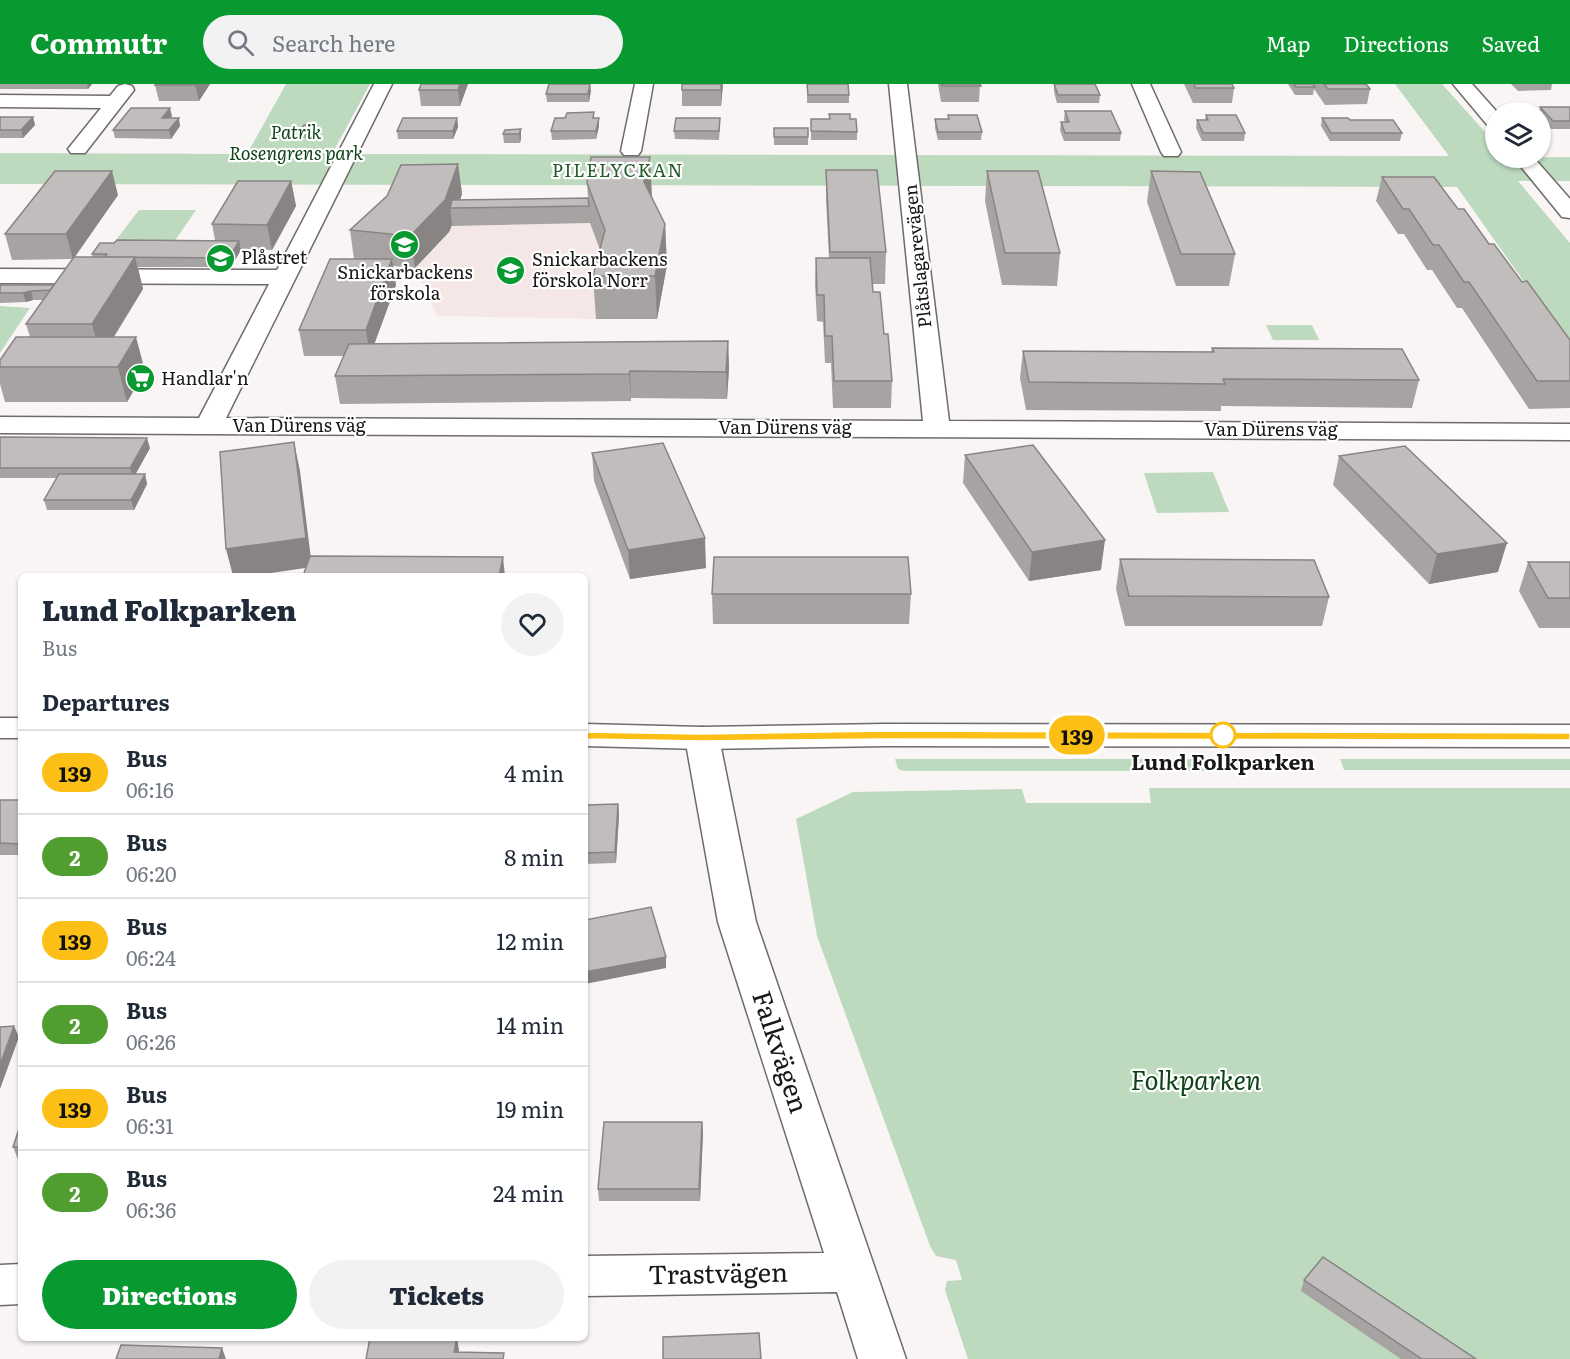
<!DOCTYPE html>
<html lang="en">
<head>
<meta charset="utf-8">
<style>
	:root { --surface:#fff; --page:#f2f2f3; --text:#1f2937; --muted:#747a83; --line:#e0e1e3; --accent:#089931 }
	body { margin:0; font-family:Literata,serif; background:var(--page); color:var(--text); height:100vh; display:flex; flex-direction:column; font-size:22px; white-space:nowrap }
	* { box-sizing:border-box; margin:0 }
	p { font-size:20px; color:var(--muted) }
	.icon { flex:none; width:33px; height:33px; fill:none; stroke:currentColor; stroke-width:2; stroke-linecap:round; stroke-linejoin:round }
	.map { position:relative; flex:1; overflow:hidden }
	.side { position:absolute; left:18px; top:489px; width:570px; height:768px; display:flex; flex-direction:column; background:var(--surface); border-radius:9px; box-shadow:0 2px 4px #0004 }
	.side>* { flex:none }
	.badge { padding:0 12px; border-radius:20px; font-size:21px; line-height:39px }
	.fabs { position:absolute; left:1485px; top:18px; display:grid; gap:12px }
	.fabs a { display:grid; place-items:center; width:66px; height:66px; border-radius:50%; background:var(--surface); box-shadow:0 2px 4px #0004; font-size:30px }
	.map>.badge { position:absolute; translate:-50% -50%; box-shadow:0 0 0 3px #fff }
	h2 { padding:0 24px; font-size:22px; line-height:54px }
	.round { display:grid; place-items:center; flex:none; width:63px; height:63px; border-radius:32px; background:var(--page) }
	.summary { display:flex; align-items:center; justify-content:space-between; height:102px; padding:0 24px }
	h1 { font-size:28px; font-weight:800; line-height:45px }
	.action { display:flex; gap:12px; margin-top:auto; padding:12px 24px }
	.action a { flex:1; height:69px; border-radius:36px; background:var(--accent); color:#fff; font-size:24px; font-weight:800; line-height:69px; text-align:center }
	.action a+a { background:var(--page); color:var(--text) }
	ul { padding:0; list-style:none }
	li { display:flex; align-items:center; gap:18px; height:84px; padding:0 24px; border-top:2px solid var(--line) }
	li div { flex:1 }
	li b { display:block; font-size:22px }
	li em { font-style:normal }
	li .badge { min-width:66px; font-weight:700; text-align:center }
	header { display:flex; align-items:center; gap:36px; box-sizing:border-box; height:84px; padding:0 30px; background:var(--accent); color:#fff }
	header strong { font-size:28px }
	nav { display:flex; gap:33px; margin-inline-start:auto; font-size:21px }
	.search { width:420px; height:54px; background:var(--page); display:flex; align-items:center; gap:15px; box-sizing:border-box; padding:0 21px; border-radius:33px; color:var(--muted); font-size:22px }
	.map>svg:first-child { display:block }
	.built { fill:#f5e7e6 }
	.green { fill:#bdd9be }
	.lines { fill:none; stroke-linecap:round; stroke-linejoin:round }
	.minor-casing { stroke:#6f6b6b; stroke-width:3 }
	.tertiary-casing { stroke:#6f6b6b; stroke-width:3 }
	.minor { fill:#fff; fill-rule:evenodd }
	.tertiary { fill:#fff; fill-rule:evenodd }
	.wall { fill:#a7a3a3 }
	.shaded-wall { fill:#888484 }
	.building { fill:#c2bdbd; stroke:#888484; stroke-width:1.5 }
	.line { fill:#fbbf15; stroke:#fff; stroke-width:1.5 }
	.stop-dot { fill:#fff; stroke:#fbbf15; stroke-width:3 }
	.labels { text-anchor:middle; stroke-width:4.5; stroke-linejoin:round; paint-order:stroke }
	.far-park-label { font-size:18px; font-style:italic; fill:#0d4417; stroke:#fff }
	.far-neighbourhood-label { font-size:18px; letter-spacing:1.5px; fill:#235d2a; stroke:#fff }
	.far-street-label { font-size:18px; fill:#191717; stroke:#fff }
	.far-poi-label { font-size:18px; fill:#191717; stroke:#fff; text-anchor:start }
	.stop-label { font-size:21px; font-weight:bold; fill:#191717; stroke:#fff }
	.near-street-label { font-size:26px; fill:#191717; stroke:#fff }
	.near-park-label { font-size:26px; font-style:italic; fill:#0d4417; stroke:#fff }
</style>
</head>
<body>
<header>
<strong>Commutr</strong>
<div class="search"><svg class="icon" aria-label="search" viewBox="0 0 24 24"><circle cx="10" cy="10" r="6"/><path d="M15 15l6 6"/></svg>Search here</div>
<nav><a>Map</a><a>Directions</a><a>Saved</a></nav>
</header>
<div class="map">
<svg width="1570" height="1275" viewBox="0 0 1570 1275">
	<rect width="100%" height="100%" fill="#faf5f5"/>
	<polygon class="built" points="590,139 607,187 596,235 437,232 415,184 449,148 452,142"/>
	<g class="green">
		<polygon points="286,0 370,0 332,70 1449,72 1395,0 1442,0 1495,59 1496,74 1570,73 1570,97 1518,97 1570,159 1570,263 1457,103 0,100 0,69 247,70"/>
		<polygon points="139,126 196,126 172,161 113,160"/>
		<polygon points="0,222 30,224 0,269"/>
		<polygon points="1266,241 1312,241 1319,256 1273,256"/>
		<polygon points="1213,388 1229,428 1157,429 1144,389"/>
		<polygon points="895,675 1259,675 1263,687 904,687 898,685"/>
		<polygon points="1340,675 1570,675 1570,686 1344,686"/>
		<polygon points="1149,704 1570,704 1570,1275 968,1275 945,1206 947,1197 962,1196 956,1176 936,1172 930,1162 817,852 796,735 853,708 1022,705 1026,719 1151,719"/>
	</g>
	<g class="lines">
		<defs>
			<g id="minor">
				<polygon points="125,0 132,2 134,6 85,69 71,69 68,65 101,24 0,23 0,11 110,12 118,2"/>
				<polygon points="374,0 392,0 226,334 923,337 889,0 907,0 949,337 1570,340 1570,356 0,349 0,333 199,334 269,200 0,199 0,185 277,186"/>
				<polygon points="635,0 653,0 641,67 638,71 624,71 621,67"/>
				<polygon points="1132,0 1150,0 1181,68 1178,72 1164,72 1161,68"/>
				<polygon points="1453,0 1472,0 1497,28 1496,45 1489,43"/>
				<polygon points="1514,74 1534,74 1570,115 1570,134 1562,133"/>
				<polygon points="702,643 714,646 719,654 756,838 906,1275 858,1275 837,1208 585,1212 585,1172 824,1169 718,838 685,654 690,646"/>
				<polygon points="21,1180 21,1220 0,1221 0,1181"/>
			</g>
			<g id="tertiary">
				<rect x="0" y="634" width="21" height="20"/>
				<polygon points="585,640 702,643 885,640 1570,641 1570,663 885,662 702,665 585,662"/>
			</g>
		</defs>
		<use href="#minor" class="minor-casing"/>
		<use href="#tertiary" class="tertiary-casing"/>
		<use href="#minor" class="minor"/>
		<use href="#tertiary" class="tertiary"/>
	</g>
	<g class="wall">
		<polygon points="0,0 92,0 88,5 0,5"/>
		<polygon points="210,0 199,17 159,17 155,1"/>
		<polygon points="421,0 468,0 460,22 421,22 419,6"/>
		<polygon points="682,0 723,0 721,22 682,22"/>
		<polygon points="807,0 849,11 849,19 807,19"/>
		<polygon points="938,0 980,0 979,18 941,18"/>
		<polygon points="1054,0 1100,11 1099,19 1057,19 1054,8"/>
		<polygon points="1184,0 1232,0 1234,4 1232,19 1193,19"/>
		<polygon points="1288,0 1366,0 1370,5 1367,20 1325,21 1314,5 1313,11 1295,11"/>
		<polygon points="1511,0 1552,0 1551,6 1518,7"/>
		<polygon points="591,6 589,18 547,18 546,10"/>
		<polygon points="1540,23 1570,23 1570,45 1551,45 1540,34 1540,28 1539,28"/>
		<polygon points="1065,27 1121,49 1120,57 1064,57 1060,46 1061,38 1065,38 1064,35"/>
		<polygon points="594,28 594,34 599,34 599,42 596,55 552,56 551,47 565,34"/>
		<polygon points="948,31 982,48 981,56 938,56 935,44 935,35 948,35"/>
		<polygon points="1206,31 1245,49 1244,57 1202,57 1196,44 1197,36 1205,36"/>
		<polygon points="172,32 170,34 180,42 171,55 115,54 113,46"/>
		<polygon points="0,33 33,33 35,41 23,54 0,54"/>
		<polygon points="457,34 458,43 453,55 398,55 397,47"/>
		<polygon points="1322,34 1350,36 1402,49 1400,57 1330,57 1321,42"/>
		<polygon points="811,35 850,35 857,48 857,56 811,56"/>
		<polygon points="316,41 317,49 315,54 302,54 301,46"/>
		<polygon points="720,43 719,56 675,55 674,47"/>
		<rect x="774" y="44" width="34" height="17"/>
		<polygon points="521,45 521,54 520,59 504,59 503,50"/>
		<polygon points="458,80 462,110 460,116 588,114 587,99 652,113 665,140 667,181 657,235 596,235 593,192 600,166 590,139 452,142 452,141 449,148 415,184 393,182 396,201 374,260 728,257 729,284 727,315 631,314 631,317 340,320 335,292 344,272 304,272 299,246 354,175 350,146 387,112"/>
		<polygon points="826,86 886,168 885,200 873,200 873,208 884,250 892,297 891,324 833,324 831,279 825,279 823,238 817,237 815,200 816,174 829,174 826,116"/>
		<polygon points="987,87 1060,169 1057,202 1002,201 985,117"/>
		<polygon points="1151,87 1235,170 1229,202 1176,202 1147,118"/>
		<polygon points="1382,93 1458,125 1522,198 1570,256 1570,324 1529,325 1462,224 1457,224 1432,186 1427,186 1404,150 1398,150 1376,117"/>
		<polygon points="291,97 296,122 272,166 241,165 231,183 138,183 143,205 114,253 145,287 127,318 5,318 0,300 0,276 30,253 26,240 43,216 33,216 26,218 0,219 0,203 54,201 72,175 12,176 5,150 118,111 75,173 93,173 92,170 215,156 212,140"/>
		<polygon points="1212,264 1419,296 1412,324 1221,322 1221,327 1026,326 1020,294 1023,267 1211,268"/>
		<polygon points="0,353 150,364 135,390 145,390 147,400 134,426 47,426 44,416 57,394 0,394"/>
		<polygon points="592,369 706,484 630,495 594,397"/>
		<polygon points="965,371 1101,486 1029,497 963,399"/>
		<polygon points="1339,372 1498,488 1429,500 1333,401"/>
		<polygon points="1120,475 1329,513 1322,542 1125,542 1116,505"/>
		<polygon points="1528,478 1570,478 1570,544 1539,544 1519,507"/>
		<polygon points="712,510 911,510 909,540 713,540"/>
		<rect x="0" y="716" width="21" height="55"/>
		<polygon points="618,720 619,731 616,779 585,780 585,721"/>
		<polygon points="702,1038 703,1049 700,1117 599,1117 598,1105"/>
		<polygon points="21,1039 21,1075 18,1075 13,1063"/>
		<polygon points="1304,1196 1476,1275 1401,1275 1301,1207"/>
	</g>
	<g class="shaded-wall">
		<polygon points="87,0 92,0 88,5"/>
		<polygon points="196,0 210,0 199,17 195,1"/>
		<polygon points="460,0 468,0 460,22 458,6"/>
		<polygon points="590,0 591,6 589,18 588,10"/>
		<polygon points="721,0 723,0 721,22"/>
		<polygon points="170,24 172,32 164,42 162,34"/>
		<polygon points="33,33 35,41 23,54 21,46"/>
		<polygon points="179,34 180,42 171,55 169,46"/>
		<polygon points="457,34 458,43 453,55 453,47"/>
		<polygon points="599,34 599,42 596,55 596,47"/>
		<polygon points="316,41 317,49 315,54 313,46"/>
		<polygon points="521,45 521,54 520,59 519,50"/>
		<polygon points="650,73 652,113 644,98"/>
		<polygon points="458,80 462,110 457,124 450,124 452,141 449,148 415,184 410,152"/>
		<polygon points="112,87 118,111 73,175 66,150"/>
		<polygon points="291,97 296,122 272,166 267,141"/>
		<polygon points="665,140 667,181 657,235 655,192"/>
		<polygon points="239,157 241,166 231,183 229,174"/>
		<polygon points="135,173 143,205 101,273 92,240"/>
		<polygon points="392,175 396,201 370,272 366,246"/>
		<polygon points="31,207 33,216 26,218 23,209"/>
		<polygon points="136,253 145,287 127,318 118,283"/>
		<polygon points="728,257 729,284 727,315 726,288"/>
		<polygon points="630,287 631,314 631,317 629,290"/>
		<polygon points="147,354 150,364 133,395 130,384"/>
		<polygon points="294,358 300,387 312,483 250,492 233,492 226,465"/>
		<polygon points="145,390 147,400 134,426 131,416"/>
		<polygon points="705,454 706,484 630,495 628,466"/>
		<polygon points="1105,456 1101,486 1029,497 1032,468"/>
		<polygon points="1507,459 1498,488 1429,500 1437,470"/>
		<polygon points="503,473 505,492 499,492"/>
		<polygon points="618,720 619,731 616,779 615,768"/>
		<polygon points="666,873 666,884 585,900 585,888"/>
		<polygon points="14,942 19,953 0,1005 0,981"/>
		<polygon points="702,1038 703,1049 700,1117 699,1105"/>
		<polygon points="457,1254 459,1266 457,1275 454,1268"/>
		<polygon points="222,1264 226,1275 219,1275"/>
	</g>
	<g class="building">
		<polygon points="156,0 196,0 195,1 155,1"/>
		<polygon points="421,0 460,0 458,6 419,6"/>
		<polygon points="549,0 590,0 588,10 546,10"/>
		<rect x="682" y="0" width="39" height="6"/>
		<polygon points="807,0 848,0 849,11 808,11"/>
		<polygon points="941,0 980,0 981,2 942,2"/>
		<polygon points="1054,0 1095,0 1100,11 1058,11"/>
		<polygon points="1194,0 1232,0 1234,4 1195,4"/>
		<polygon points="1294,0 1313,0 1315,3 1296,3"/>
		<polygon points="1324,0 1366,0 1370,5 1328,5"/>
		<polygon points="1540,23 1570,23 1570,37 1553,37"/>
		<polygon points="131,24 170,24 162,34 179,34 169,46 113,46"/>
		<polygon points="1065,27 1111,27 1121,49 1065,49 1061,38 1069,38"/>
		<polygon points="594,28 593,34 599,34 596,47 551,47 555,34 565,34 567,29"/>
		<polygon points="829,30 850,30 850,35 856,35 857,48 811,47 811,35 830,35"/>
		<polygon points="948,31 977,31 982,48 938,48 935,35 949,35"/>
		<polygon points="1206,31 1236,31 1245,49 1203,49 1197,36 1208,36"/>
		<polygon points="0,33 33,33 21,46 0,46"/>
		<polygon points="403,34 457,34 453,47 397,47"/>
		<polygon points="676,34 720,34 719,47 674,47"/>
		<polygon points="1322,34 1348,34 1350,36 1393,36 1402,49 1331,49"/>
		<polygon points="304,41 316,41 313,46 301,46"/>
		<rect x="774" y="44" width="34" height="9"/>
		<polygon points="521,45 519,50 503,50 505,46"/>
		<polygon points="591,73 650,73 644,98 665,140 655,192 593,192 605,146 587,99"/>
		<polygon points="458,80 445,116 410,152 350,146 387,112 401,81"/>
		<polygon points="826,86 877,86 886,168 830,168"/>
		<polygon points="55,87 112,87 66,150 5,150"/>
		<polygon points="987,87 1038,87 1060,169 1005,169"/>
		<polygon points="1151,87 1200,88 1235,170 1181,170"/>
		<polygon points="1382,93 1434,93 1458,125 1464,125 1489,160 1494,160 1522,198 1527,197 1570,256 1570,297 1537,297 1469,198 1464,198 1439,161 1433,161 1409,125 1403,125"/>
		<polygon points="238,97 291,97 267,141 212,140"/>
		<polygon points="588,114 589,122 450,124 452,116"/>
		<polygon points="117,156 239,157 229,174 105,173 107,170 92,170 100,159 114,159"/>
		<polygon points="74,173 135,173 92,240 26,240"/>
		<polygon points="816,174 870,174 873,208 880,208 884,250 888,250 892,297 834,297 832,252 825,252 824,211 817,211"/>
		<polygon points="330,175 392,175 366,246 299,246"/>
		<polygon points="1,201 54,201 50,206 31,207 23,209 0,209 0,203"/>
		<polygon points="16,253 136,253 118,283 0,283 0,276"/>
		<polygon points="728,257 726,288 630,287 629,290 335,292 349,260"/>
		<polygon points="1212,264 1402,265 1419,296 1223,295 1225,300 1029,298 1023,267 1214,268"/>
		<polygon points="0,353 147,354 130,384 0,384"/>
		<polygon points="294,358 306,454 226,465 220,368"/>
		<polygon points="663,359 705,454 628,466 592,369"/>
		<polygon points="1033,361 1105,456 1032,468 965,371"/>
		<polygon points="1405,362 1507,459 1437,470 1339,372"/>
		<polygon points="59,390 145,390 131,416 44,416"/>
		<polygon points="310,472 503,473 499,492 303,492"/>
		<polygon points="714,473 908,473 911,510 712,510"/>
		<polygon points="1120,475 1314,476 1329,513 1129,512"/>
		<polygon points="1528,478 1570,478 1570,514 1548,514"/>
		<polygon points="0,716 21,716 21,760 0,759"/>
		<polygon points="618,720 615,768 585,769 585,721"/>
		<polygon points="651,823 666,873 585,888 585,836"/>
		<polygon points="14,942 0,981 0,943"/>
		<polygon points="604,1038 702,1038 699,1105 598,1105"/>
		<polygon points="21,1039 21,1063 13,1063"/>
		<polygon points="1323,1173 1476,1275 1422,1275 1304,1196"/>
		<polygon points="759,1249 761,1275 663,1275 663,1253"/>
		<polygon points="370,1254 457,1254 454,1268 504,1269 503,1275 366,1275"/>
		<polygon points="121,1261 222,1264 219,1275 116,1275"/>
	</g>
	<polygon class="line" points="885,647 1570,649 1570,656 885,655 702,657 585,655 579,651 585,648 702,650"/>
	<defs>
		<symbol id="school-disc" viewBox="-11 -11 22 22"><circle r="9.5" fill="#089931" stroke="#fff"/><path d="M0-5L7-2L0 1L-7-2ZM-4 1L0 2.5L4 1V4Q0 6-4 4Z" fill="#fff"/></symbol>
		<symbol id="supermarket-disc" viewBox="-11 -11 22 22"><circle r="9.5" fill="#089931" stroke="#fff"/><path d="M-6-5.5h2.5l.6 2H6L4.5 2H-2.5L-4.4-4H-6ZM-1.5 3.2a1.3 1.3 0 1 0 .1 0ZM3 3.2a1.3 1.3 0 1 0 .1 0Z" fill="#fff"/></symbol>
	</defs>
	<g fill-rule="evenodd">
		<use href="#school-disc" x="388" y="144" width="33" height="33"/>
		<use href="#school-disc" x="204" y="158" width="33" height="33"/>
		<use href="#school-disc" x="494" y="170" width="33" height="33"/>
		<use href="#supermarket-disc" x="124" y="278" width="33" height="33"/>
	</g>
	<circle class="stop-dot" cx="1223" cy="651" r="12"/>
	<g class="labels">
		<g class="far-park-label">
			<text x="296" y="55">Patrik<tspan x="296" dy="21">Rosengrens park</tspan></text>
		</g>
		<g class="far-neighbourhood-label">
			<text x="618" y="93">PILELYCKAN</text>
		</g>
		<g class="far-street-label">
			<text transform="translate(918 172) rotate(-96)" y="6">Plåtslagarevägen</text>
			<text x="299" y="348">Van Dürens väg</text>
			<text x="785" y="350">Van Dürens väg</text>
			<text x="1271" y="352">Van Dürens väg</text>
		</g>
		<g class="far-poi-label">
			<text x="241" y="180">Plåstret</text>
			<text x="532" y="182">Snickarbackens<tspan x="532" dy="21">förskola Norr</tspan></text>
			<text x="405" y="195" text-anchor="middle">Snickarbackens<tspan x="405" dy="21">förskola</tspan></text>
			<text x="161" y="301">Handlar'n</text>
		</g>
		<g class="stop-label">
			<text x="1223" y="686">Lund Folkparken</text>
		</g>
		<g class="near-street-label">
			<text transform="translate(780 968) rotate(72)" y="9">Falkvägen</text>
			<text transform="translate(718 1190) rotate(-1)" y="9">Trastvägen</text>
		</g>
		<g class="near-park-label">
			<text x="1196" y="1006">Folkparken</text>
		</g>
	</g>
</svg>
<div class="fabs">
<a><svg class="icon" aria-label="layers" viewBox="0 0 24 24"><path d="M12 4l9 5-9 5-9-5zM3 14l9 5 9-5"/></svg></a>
</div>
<b class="badge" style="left:1077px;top:651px;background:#fbbf15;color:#111">139</b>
<section class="side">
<div class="summary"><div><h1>Lund Folkparken</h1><p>Bus</p></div><a class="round"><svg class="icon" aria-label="heart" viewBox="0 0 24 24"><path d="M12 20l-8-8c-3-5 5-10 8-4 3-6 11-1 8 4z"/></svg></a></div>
<h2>Departures</h2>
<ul>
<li><span class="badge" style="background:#fbbf15;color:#111">139</span><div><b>Bus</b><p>06:16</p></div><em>4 min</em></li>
<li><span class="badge" style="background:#509e2f;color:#fff">2</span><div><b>Bus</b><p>06:20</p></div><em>8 min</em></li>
<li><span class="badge" style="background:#fbbf15;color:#111">139</span><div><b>Bus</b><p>06:24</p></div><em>12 min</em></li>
<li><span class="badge" style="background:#509e2f;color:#fff">2</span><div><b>Bus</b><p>06:26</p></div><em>14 min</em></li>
<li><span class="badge" style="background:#fbbf15;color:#111">139</span><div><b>Bus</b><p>06:31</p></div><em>19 min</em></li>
<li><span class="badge" style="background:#509e2f;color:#fff">2</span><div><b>Bus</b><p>06:36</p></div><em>24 min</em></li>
</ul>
<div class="action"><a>Directions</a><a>Tickets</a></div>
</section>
</div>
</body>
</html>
